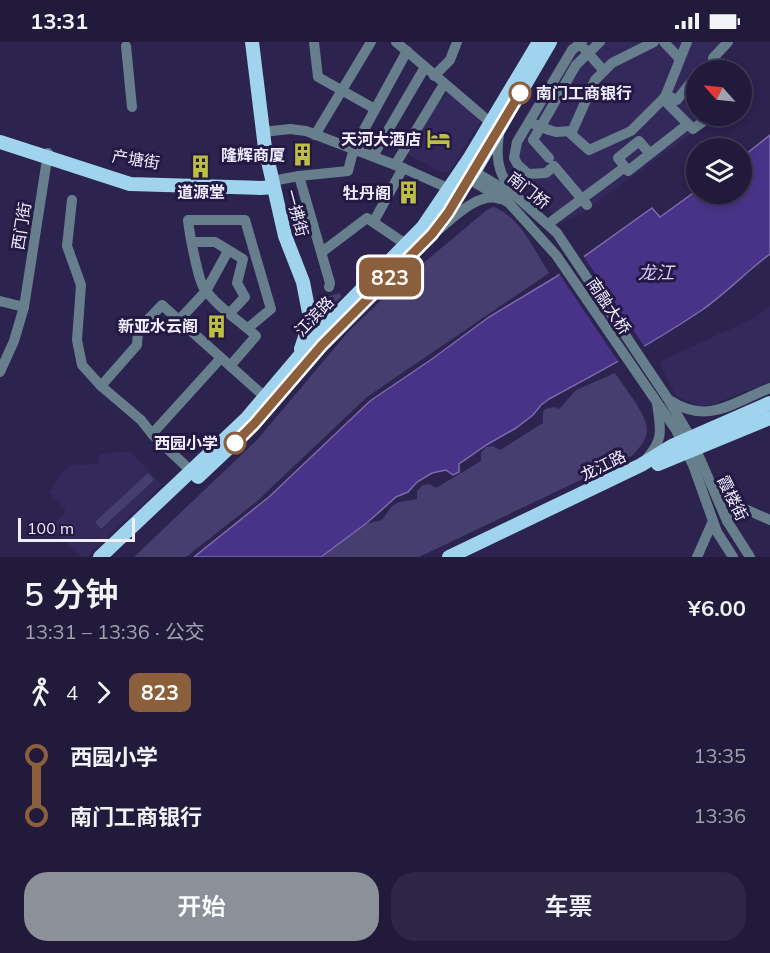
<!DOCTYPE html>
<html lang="zh">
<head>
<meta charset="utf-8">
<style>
	:root { --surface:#211a3a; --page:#2d2745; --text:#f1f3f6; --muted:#a2a1af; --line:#3e3854; --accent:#8c9099 }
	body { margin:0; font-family:Mulish,"Noto Sans SC",sans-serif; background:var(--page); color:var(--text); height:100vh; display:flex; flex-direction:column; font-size:22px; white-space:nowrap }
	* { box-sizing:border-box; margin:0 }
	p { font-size:20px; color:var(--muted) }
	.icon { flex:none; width:33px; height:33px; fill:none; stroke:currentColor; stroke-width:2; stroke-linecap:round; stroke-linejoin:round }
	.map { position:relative; height:515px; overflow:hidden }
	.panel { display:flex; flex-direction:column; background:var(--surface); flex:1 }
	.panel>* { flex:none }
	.badge { padding:0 12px; border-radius:9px; font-size:21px; line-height:39px }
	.needle { width:39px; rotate:297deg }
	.buttons { position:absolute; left:686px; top:18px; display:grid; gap:12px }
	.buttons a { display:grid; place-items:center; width:66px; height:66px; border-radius:50%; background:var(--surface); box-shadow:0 3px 9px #0003,0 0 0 2px var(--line); font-size:30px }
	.scale { position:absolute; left:18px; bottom:15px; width:117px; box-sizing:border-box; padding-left:6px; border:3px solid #efedfe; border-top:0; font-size:16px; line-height:21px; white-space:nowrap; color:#efedfe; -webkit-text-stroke:4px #231943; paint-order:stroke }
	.map>.badge { position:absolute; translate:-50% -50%; box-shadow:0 0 0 3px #fff }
	.legs { display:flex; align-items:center; gap:9px; height:66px; padding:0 24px; font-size:20px }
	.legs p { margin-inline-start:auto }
	.overview { display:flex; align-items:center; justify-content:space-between; height:102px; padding:0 24px }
	h1 { font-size:33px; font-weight:600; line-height:45px }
	.cta { display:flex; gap:12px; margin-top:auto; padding:12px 24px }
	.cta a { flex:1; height:69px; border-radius:24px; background:var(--accent); color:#fff; font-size:24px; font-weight:600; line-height:69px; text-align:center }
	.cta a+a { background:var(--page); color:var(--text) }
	ul { padding:0 24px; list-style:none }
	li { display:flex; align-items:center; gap:21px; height:60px; font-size:22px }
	li i { display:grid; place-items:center; width:9px; height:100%; margin:0 8px; background:currentColor }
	li i::after { content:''; width:15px; height:15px; margin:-8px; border:4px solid; border-radius:50%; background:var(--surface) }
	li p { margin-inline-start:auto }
	li:first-child i { background:linear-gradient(#0000 50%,currentColor 0) }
	li:last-child i { background:linear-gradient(currentColor 50%,#0000 0) }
	.status { display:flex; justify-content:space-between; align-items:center; height:42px; padding:0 30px; background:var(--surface); direction:ltr }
	.status svg { height:16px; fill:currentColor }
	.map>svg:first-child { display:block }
	.built { fill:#34295b }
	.green { fill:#473e70 }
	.water { fill:#493388; stroke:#7b6bab; stroke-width:1.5 }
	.pier { fill:#2c234e }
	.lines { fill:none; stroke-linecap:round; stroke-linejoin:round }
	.minor { stroke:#677f8c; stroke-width:10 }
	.major { stroke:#a0d4ee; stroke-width:14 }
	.minor-bridge { stroke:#677f8c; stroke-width:10 }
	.line-1-casing { stroke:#fff; stroke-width:14 }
	.line-1 { stroke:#8b5e3c; stroke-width:9 }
	.stop-1-dot { fill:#fff; stroke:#8b5e3c; stroke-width:3 }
	.labels { text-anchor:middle; stroke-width:6; stroke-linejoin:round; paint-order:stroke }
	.stop-label { font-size:16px; font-weight:bold; fill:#efedfe; stroke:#231943; text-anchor:start }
	.poi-label { font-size:16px; font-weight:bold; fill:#efedfe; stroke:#231943; text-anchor:end }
	.street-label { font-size:16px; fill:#efedfe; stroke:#231943 }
	.water-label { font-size:18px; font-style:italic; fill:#d3cdfc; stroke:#231943 }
</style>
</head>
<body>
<div class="status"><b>13:31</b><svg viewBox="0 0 49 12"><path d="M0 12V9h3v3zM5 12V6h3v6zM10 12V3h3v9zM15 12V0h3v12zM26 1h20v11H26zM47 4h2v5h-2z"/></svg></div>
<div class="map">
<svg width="770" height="515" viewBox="0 0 770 515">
	<rect width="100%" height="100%" fill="#2c234e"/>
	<g class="built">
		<polygon points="570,0 732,0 720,14 735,28 696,28 696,74 716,74 580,172 560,182 532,143 510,117 512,97"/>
		<polygon points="448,49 482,77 450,129 442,131 402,109"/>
		<polygon points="770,264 770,340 711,363 699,364 676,354 659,320 754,276"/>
		<polygon points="130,409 162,443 87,515 80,515 51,485 65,470 65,466 49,450 62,430 70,423 98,422 99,412"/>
	</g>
	<g class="green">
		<path d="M494,165c27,11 40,43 55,66l-182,124 -111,105 -70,55h-52l123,-117 91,-108 48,-46 92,-77z"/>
		<polygon points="340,251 341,255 326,269 320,268 317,261 318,257"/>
		<path d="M615,331c8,13 33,42 32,58 -1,10 -8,17 -14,24l-214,102h-97l44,-33 16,-4 10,-14 7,-4 18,-3v-8l6,-6 7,-1 6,4 45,-27v-8l5,-6 7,-1 7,4 43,-27v-10l2,-4 10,-2 4,2 17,-19z"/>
		<polygon points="148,431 154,438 101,487 95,480"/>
	</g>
	<path class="water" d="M770,93v119c-24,18 -44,39 -68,56 -49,33 -101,61 -153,89l-8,6 -8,10 -17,13 -28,16 -29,20v8l-6,3 -7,-5 -14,3 -15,9 -9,10 -12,5 -28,25 -47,35h-127l76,-61 100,-95 62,-42 57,-42 65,-39 98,-70 8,9 36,-26v3h45v-36z"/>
	<polygon class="pier" points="582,212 646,307 620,322 558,230"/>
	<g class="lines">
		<g class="minor">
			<polyline points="314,0 318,35 375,67"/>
			<polyline points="396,0 491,81"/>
			<polyline points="582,0 572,8 517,100 514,116 518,123 528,132 546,131 554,124 587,163"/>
			<polyline points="654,0 612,21 595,38 571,92 589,108 631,89 665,55 687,0"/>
			<polyline points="664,0 679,16"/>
			<polyline points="126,4 132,65"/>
			<polyline points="726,28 713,16 728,0"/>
			<polyline points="434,34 450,18 457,0"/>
			<polyline points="741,44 746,48"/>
			<polyline points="666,53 677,58 691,40 696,45"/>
			<polyline points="663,57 693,87 711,74"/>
			<polyline points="549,88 556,90 572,89"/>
			<polyline points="263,90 290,87 306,89 403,126 450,147"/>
			<path d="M499,92c-3,22 -2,38 12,55"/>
			<polyline points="315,93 371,0"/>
			<polyline points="650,112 639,99 618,116 628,129 688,82"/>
			<polyline points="373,114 425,25"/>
			<polyline points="549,116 533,98 576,23 600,0"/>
			<polyline points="395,123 444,42"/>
			<polyline points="467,125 517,155 557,191 668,357 691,396 727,479 750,515"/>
			<polyline points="462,133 509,161 556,213 676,388 693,423 717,490 733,515"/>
			<polyline points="299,134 330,241 329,245"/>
			<polyline points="272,139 299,134 348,129 354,106 407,9"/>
			<polyline points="72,158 67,204 81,243 77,298 82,323 101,344 141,378 152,392 191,429"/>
			<polyline points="374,179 403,126"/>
			<polyline points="552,179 625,125"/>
			<path d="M437,189c16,-13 42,-40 63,-32"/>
			<polyline points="193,200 215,200 243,217 237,241 245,255 230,271"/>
			<polyline points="322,210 367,176 407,203"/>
			<polyline points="0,259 24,265"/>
			<polyline points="180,277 206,249 228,209"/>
			<path d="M230,324l26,-30c-16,-15 -39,-29 -52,-48 -6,-8 -15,-57 -16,-68h57l26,89 -23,19"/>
			<polyline points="0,330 14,299 24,265 48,111"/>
			<polyline points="101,344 137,303 138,288 162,263 265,355"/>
			<path d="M671,359c37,24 63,1 99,-13"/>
			<polyline points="152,392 221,316"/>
			<path d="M647,416c18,-20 13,-30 10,-55"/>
			<polyline points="727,479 745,467 770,478"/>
			<polyline points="697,515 713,479"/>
		</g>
		<g class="major">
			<polyline points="252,0 265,106 285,194 303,240 309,271 309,283 301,307"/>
			<polyline points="0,100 130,142 261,146 273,145"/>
			<polyline points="658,422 770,376"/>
			<polyline points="198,435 254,382 322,303 432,192 478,123 550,0"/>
			<polyline points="100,515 247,376 319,291 423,185 469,117 539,0"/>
			<polyline points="449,515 641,423 672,404 770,361"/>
		</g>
		<g class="minor-bridge">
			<polyline points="580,2 604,29"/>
			<polyline points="529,80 549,88"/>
		</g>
	</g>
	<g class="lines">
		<defs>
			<polyline id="line-1" points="235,401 254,382 322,303 432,192 448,171 520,51"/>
		</defs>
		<use href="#line-1" class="line-1-casing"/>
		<use href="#line-1" class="line-1"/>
	</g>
	<defs>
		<symbol id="hotel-bare" viewBox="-9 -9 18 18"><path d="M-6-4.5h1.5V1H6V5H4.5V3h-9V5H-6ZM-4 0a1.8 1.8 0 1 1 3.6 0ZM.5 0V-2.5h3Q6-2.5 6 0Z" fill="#bcbf44" stroke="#231943" stroke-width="2.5" paint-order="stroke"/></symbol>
		<symbol id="building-bare" viewBox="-9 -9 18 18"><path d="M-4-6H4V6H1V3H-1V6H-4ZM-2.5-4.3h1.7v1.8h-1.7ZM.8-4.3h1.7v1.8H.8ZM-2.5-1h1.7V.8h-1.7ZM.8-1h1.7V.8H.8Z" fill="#bcbf44" stroke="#231943" stroke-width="2.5" paint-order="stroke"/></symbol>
	</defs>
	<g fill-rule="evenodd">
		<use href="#hotel-bare" x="422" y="80" width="33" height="33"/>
		<use href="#building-bare" x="286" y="96" width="33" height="33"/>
		<use href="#building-bare" x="184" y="108" width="33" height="33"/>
		<use href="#building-bare" x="392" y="134" width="33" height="33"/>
		<use href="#building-bare" x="200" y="268" width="33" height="33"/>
	</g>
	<g class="stop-1-dot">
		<circle cx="520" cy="51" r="10"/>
		<circle cx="235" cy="401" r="10"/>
	</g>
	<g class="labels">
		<g class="stop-label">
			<text x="536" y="57">南门工商银行</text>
			<text x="218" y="407" text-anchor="end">西园小学</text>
		</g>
		<g class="poi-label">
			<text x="421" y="103">天河大酒店</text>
			<text x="285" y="119">隆辉商厦</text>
			<text x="201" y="156" text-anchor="middle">道源堂</text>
			<text x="391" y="157">牡丹阁</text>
			<text x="198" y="290">新亚水云阁</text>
		</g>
		<g class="street-label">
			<text transform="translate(136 117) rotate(9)" y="6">产塘街</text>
			<text transform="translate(529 148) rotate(38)" y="6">南门桥</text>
			<text transform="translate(297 171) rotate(75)" y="6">一拂街</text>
			<text transform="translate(21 184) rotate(-81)" y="6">西门街</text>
			<text transform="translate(609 264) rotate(56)" y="6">南融大桥</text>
			<text transform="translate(314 274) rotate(-46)" y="6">江滨路</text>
			<text transform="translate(603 423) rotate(-26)" y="6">龙江路</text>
			<text transform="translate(733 456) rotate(64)" y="6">霞楼街</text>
		</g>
		<g class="water-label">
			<text x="656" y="237">龙江</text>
		</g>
	</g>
</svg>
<div class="buttons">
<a><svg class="needle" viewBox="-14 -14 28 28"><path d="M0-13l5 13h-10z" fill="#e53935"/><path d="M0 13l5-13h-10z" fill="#a2a1af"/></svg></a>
<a><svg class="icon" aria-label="layers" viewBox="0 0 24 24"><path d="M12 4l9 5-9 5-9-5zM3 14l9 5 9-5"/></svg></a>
</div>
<div class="scale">100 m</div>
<b class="badge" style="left:390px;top:235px;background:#8b5e3c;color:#fff">823</b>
</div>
<section class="panel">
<div class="overview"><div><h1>5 分钟</h1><p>13:31 – 13:36 · 公交</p></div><b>¥6.00</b></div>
<div class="legs"><svg class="icon" aria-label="walk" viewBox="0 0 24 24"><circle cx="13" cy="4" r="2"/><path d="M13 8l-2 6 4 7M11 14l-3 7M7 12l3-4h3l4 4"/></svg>4<svg class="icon" aria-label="forward" viewBox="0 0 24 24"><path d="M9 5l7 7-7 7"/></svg><b class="badge" style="background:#8b5e3c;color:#fff">823</b></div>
<ul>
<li><i style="color:#8b5e3c"></i><b>西园小学</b><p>13:35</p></li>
<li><i style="color:#8b5e3c"></i><b>南门工商银行</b><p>13:36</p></li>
</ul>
<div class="cta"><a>开始</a><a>车票</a></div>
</section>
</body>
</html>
